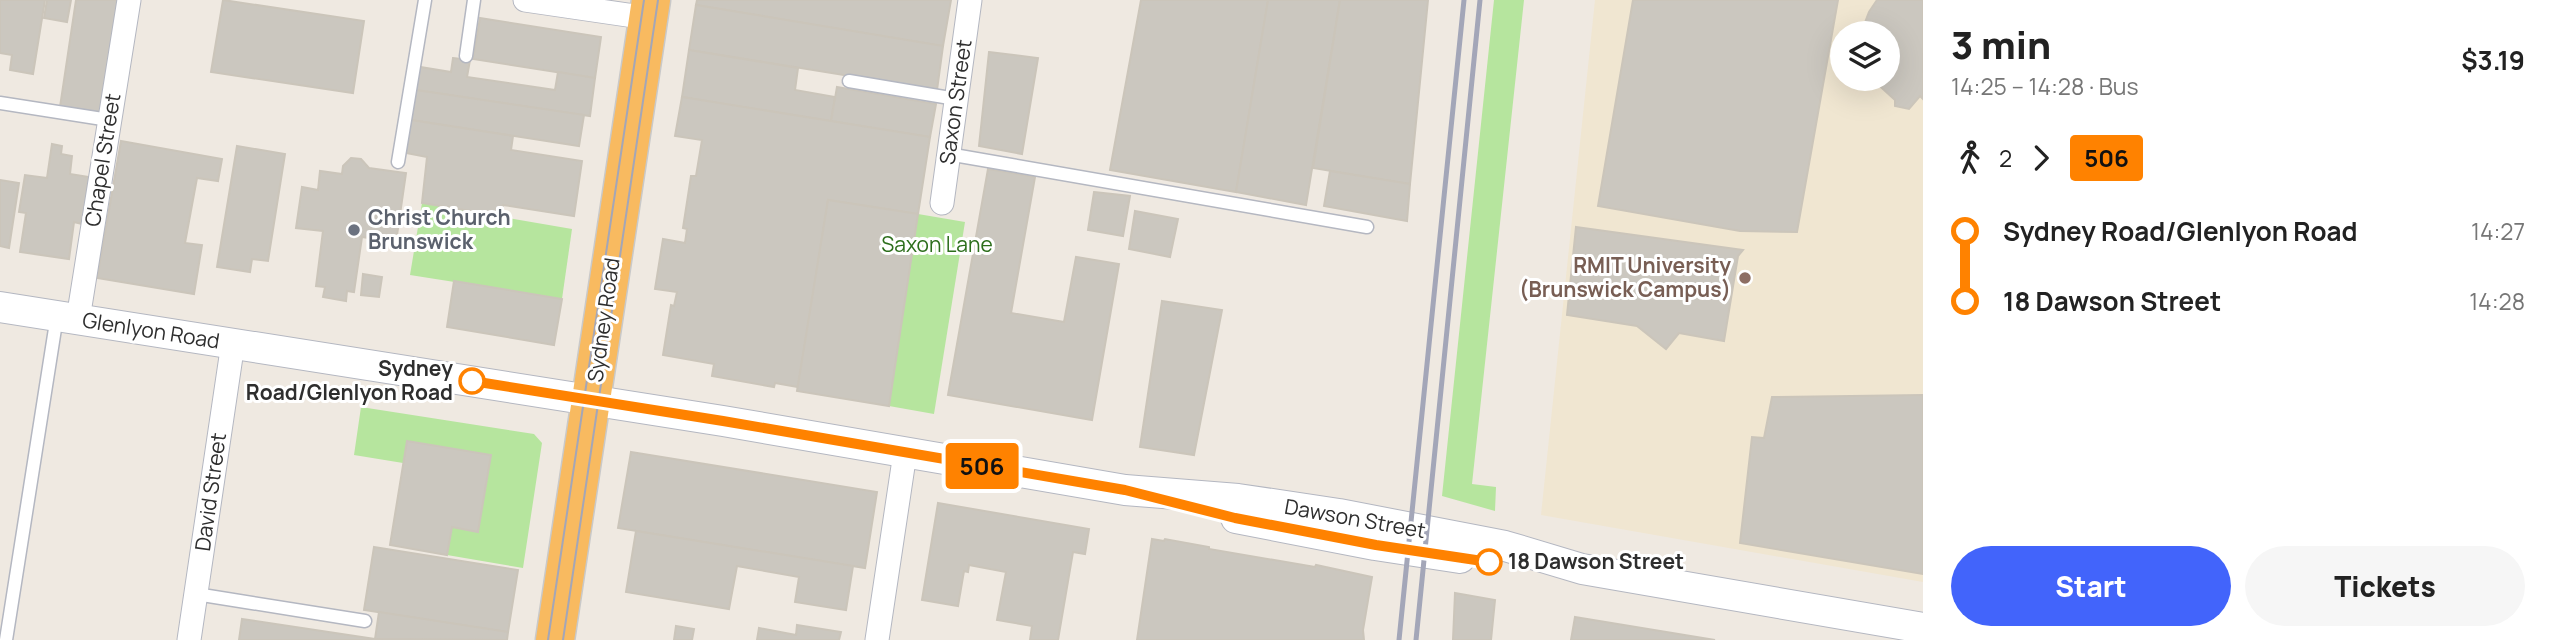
<!DOCTYPE html>
<html lang="en">
<head>
<meta charset="utf-8">
<style>
	:root { --surface:#fff; --page:#f6f6f6; --text:#222; --muted:#767676; --accent:#4264fb }
	body { margin:0; font-family:Manrope,sans-serif; background:var(--page); color:var(--text); height:100vh; display:flex; flex-direction:column; font-size:26px; white-space:nowrap }
	* { box-sizing:border-box; margin:0 }
	p { font-size:23px; color:var(--muted) }
	.icon { flex:none; width:38px; height:38px; fill:none; stroke:currentColor; stroke-width:2; stroke-linecap:round; stroke-linejoin:round }
	.map { position:relative; flex:1; overflow:hidden }
	.sheet { display:flex; flex-direction:column; background:var(--surface); width:630px }
	.sheet>* { flex:none }
	.badge { padding:0 14px; border-radius:5px; font-size:24px; line-height:46px }
	.fabs { position:absolute; left:1830px; top:21px; display:grid; gap:14px }
	.fabs a { display:grid; place-items:center; width:70px; height:70px; border-radius:50%; background:var(--surface); box-shadow:0 7px 28px #0002; font-size:35px }
	.map>.badge { position:absolute; translate:-50% -50%; box-shadow:0 0 0 4px #fff }
	.legs { display:flex; align-items:center; gap:10px; height:77px; padding:0 28px; font-size:23px }
	.legs p { margin-inline-start:auto }
	.overview { display:flex; align-items:center; justify-content:space-between; height:119px; padding:0 28px }
	h1 { font-size:38px; font-weight:800; line-height:52px }
	.action { display:flex; gap:14px; margin-top:auto; padding:14px 28px }
	.action a { flex:1; height:80px; border-radius:42px; background:var(--accent); color:#fff; font-size:28px; font-weight:800; line-height:80px; text-align:center }
	.action a+a { background:var(--page); color:var(--text) }
	ul { padding:0 28px; list-style:none }
	li { display:flex; align-items:center; gap:24px; height:70px; font-size:26px }
	li i { display:grid; place-items:center; width:10px; height:100%; margin:0 9px; background:currentColor }
	li i::after { content:''; width:18px; height:18px; margin:-9px; border:5px solid; border-radius:50%; background:var(--surface) }
	li p { margin-inline-start:auto }
	li:first-child i { background:linear-gradient(#0000 50%,currentColor 0) }
	li:last-child i { background:linear-gradient(currentColor 50%,#0000 0) }
	main { display:flex; flex:1; min-height:0 }
	.map>svg:first-child { display:block }
	.education { fill:#f0e6d1; fill-rule:evenodd }
	.green { fill:#b6e59e }
	.building { fill:#cbc7bf; stroke:#cbc5ba; stroke-width:2 }
	.lines { fill:none; stroke-linecap:round; stroke-linejoin:round }
	.service-casing { stroke:#b4b7c1; stroke-width:15 }
	.minor-casing { stroke:#b4b7c1; stroke-width:25 }
	.tertiary-casing { stroke:#b4b7c1; stroke-width:32 }
	.trunk-casing { stroke:#c9c9c9; stroke-width:41 }
	.service { stroke:#fff; stroke-width:12 }
	.minor { stroke:#fff; stroke-width:23 }
	.tertiary { stroke:#fff; stroke-width:30 }
	.trunk { stroke:#f8ba60; stroke-width:38 }
	.tram { stroke:#a3a6b8; stroke-width:2 }
	.rail { stroke:#a3a6b8; stroke-width:5 }
	.line-1-casing { stroke:#fff; stroke-width:16 }
	.line-1 { stroke:#ff8200; stroke-width:10 }
	.worship-dot { fill:#6b7280; stroke:#fff; stroke-width:2.5 }
	.education-dot { fill:#8d6e63; stroke:#fff; stroke-width:2.5 }
	.stop-1-dot { fill:#fff; stroke:#ff8200; stroke-width:3.5 }
	.labels { text-anchor:middle; stroke-width:6; stroke-linejoin:round; paint-order:stroke }
	.street-label { font-size:21px; fill:#2e2e2e; stroke:#fff }
	.worship-label { font-size:21px; font-weight:bold; fill:#5b616d; stroke:#fff; text-anchor:start }
	.park-label { font-size:21px; fill:#2c6e1b; stroke:#fff }
	.education-label { font-size:21px; font-weight:bold; fill:#785e54; stroke:#fff; text-anchor:end }
	.stop-label { font-size:21px; font-weight:bold; fill:#2e2e2e; stroke:#fff; text-anchor:end }
</style>
</head>
<body>
<main>
<div class="map">
<svg width="1923" height="640" viewBox="0 0 1923 640">
	<rect width="100%" height="100%" fill="#efe9e1"/>
	<path class="education" d="M1595,0h328v582l-382,-67zM1843,33h45v46h-45z"/>
	<g class="green">
		<polygon points="1494,0 1524,0 1472,484 1496,487 1495,511 1442,496"/>
		<polygon points="422,203 572,229 562,299 410,275"/>
		<polygon points="918,214 965,222 934,414 889,406"/>
		<polygon points="361,407 534,434 542,443 523,568 447,555 452,527 477,532 403,463 354,455"/>
	</g>
	<g class="building">
		<polygon points="0,0 45,0 33,74 10,70 12,55 0,53"/>
		<polygon points="47,0 71,0 67,22 44,18"/>
		<polygon points="76,0 118,0 100,114 60,107"/>
		<polygon points="223,0 364,21 353,93 211,72"/>
		<polygon points="697,0 951,0 943,46 696,5"/>
		<polygon points="1141,0 1268,0 1236,192 1110,170"/>
		<polygon points="1268,0 1340,0 1306,205 1236,192"/>
		<polygon points="1340,0 1428,0 1410,184 1313,168"/>
		<polygon points="1633,0 1838,0 1797,232 1740,231 1598,206"/>
		<polygon points="1877,0 1923,0 1923,99 1920,96 1909,109 1895,106 1895,100 1872,79 1888,79 1888,33 1861,33 1869,12"/>
		<polygon points="696,5 943,46 937,90 689,50"/>
		<polygon points="480,18 601,37 595,78 473,59"/>
		<polygon points="689,50 798,68 795,90 835,97 831,121 682,97"/>
		<polygon points="989,52 1038,58 1022,154 979,146"/>
		<polygon points="453,58 470,60 467,77 555,90 558,72 595,78 590,116 416,90 420,67 451,72"/>
		<polygon points="837,87 936,104 930,137 831,121"/>
		<polygon points="416,90 584,115 579,146 411,120"/>
		<polygon points="682,97 930,137 918,214 828,200 798,387 775,383 774,387 712,376 714,364 663,355 671,305 674,306 677,292 655,289 663,239 685,243 687,229 683,228 691,176 696,176 702,140 675,136"/>
		<polygon points="411,120 513,136 511,150 582,161 574,216 503,205 501,216 422,203 427,157 406,153"/>
		<polygon points="121,141 222,159 218,181 197,178 185,243 202,245 194,294 97,278"/>
		<polygon points="52,144 62,146 61,154 72,156 70,174 89,177 82,224 74,222 69,259 20,252 26,213 19,212 25,175 47,178"/>
		<polygon points="237,146 285,154 268,261 252,259 250,272 217,267"/>
		<polygon points="351,158 361,159 369,168 406,173 396,242 362,237 354,292 347,291 346,301 323,297 325,287 316,286 323,231 296,228 302,187 318,190 320,171 342,174 343,166"/>
		<polygon points="988,169 1035,177 1011,313 1064,322 1076,257 1119,264 1092,420 948,395"/>
		<polygon points="1330,171 1410,184 1407,221 1324,206"/>
		<polygon points="0,180 19,183 9,248 0,246"/>
		<polygon points="1094,192 1130,196 1123,236 1088,230"/>
		<polygon points="828,200 918,214 889,406 797,391"/>
		<polygon points="1135,211 1178,219 1170,257 1129,249"/>
		<polygon points="1576,227 1743,250 1738,256 1724,341 1679,333 1666,349 1637,326 1567,315"/>
		<polygon points="363,274 382,277 379,297 361,295"/>
		<polygon points="454,281 562,299 554,345 447,327"/>
		<polygon points="1162,301 1222,310 1194,455 1140,447"/>
		<polygon points="1923,395 1923,574 1740,543 1752,437 1764,438 1772,397"/>
		<polygon points="407,441 491,455 478,532 452,527 447,555 390,545"/>
		<polygon points="631,452 877,492 865,568 618,528"/>
		<polygon points="938,503 1089,529 1085,554 1073,552 1058,640 1030,640 1032,626 997,620 1006,572 969,565 968,572 964,571 958,606 922,600"/>
		<polygon points="636,531 853,566 846,610 795,602 799,577 737,566 729,609 626,592"/>
		<polygon points="1152,539 1164,541 1165,539 1209,547 1209,549 1315,567 1316,565 1372,577 1363,630 1364,640 1137,640"/>
		<polygon points="374,547 518,570 508,632 364,610"/>
		<polygon points="1455,593 1495,600 1491,640 1453,640"/>
		<polygon points="379,612 508,632 507,640 375,639"/>
		<polygon points="1575,617 1715,640 1571,640"/>
		<polygon points="242,619 375,639 382,640 239,640"/>
		<polygon points="797,625 841,632 839,640 757,640 759,628 796,635"/>
		<polygon points="676,626 694,629 692,640 674,640"/>
	</g>
	<g class="lines">
		<defs>
			<g id="service">
				<polyline points="466,56 474,0"/>
				<polyline points="849,81 956,99"/>
				<polyline points="0,103 109,120"/>
				<polyline points="948,154 1367,227"/>
				<polyline points="398,162 425,0"/>
				<polyline points="196,594 365,621"/>
				<polyline points="6,640 57,316"/>
			</g>
			<g id="minor">
				<polyline points="525,0 648,18"/>
				<polyline points="942,203 970,0"/>
				<polyline points="78,319 129,0"/>
				<polyline points="189,640 233,343"/>
				<polyline points="877,640 905,453"/>
			</g>
			<g id="tertiary">
				<polyline points="0,307 723,421 1125,490 1238,499 1339,514 1505,546 1582,569 1923,628"/>
				<polyline points="1236,518 1375,545 1460,558"/>
			</g>
			<polyline id="trunk" points="555,640 651,0"/>
		</defs>
		<use href="#service" class="service-casing"/>
		<use href="#minor" class="minor-casing"/>
		<use href="#tertiary" class="tertiary-casing"/>
		<use href="#trunk" class="trunk-casing"/>
		<use href="#service" class="service"/>
		<use href="#minor" class="minor"/>
		<use href="#tertiary" class="tertiary"/>
		<use href="#trunk" class="trunk"/>
		<g class="tram">
			<polyline points="548,640 644,0"/>
			<polyline points="563,640 658,0"/>
		</g>
		<g class="rail">
			<polyline points="1399,640 1464,0"/>
			<polyline points="1416,640 1480,0"/>
		</g>
	</g>
	<g class="lines">
		<defs>
			<polyline id="line-1" points="472,381 723,421 1125,490 1235,518 1376,545 1489,562"/>
		</defs>
		<use href="#line-1" class="line-1-casing"/>
		<use href="#line-1" class="line-1"/>
	</g>
	<circle class="worship-dot" cx="354" cy="230" r="7"/>
	<circle class="education-dot" cx="1745" cy="278" r="7"/>
	<g class="stop-1-dot">
		<circle cx="472" cy="381" r="12"/>
		<circle cx="1489" cy="562" r="12"/>
	</g>
	<g class="labels">
		<g class="street-label">
			<text transform="translate(956 102) rotate(-82)" y="7">Saxon Street</text>
			<text transform="translate(103 160) rotate(-81)" y="7">Chapel Street</text>
			<text transform="translate(604 320) rotate(-82)" y="7">Sydney Road</text>
			<text transform="translate(151 331) rotate(9)" y="7">Glenlyon Road</text>
			<text transform="translate(211 492) rotate(-82)" y="7">David Street</text>
			<text transform="translate(1355 519) rotate(10)" y="7">Dawson Street</text>
		</g>
		<g class="worship-label">
			<text x="368" y="225">Christ Church<tspan x="368" dy="24">Brunswick</tspan></text>
		</g>
		<g class="park-label">
			<text x="937" y="252">Saxon Lane</text>
		</g>
		<g class="education-label">
			<text x="1731" y="273">RMIT University<tspan x="1731" dy="24">(Brunswick Campus)</tspan></text>
		</g>
		<g class="stop-label">
			<text x="453" y="376">Sydney<tspan x="453" dy="24">Road/Glenlyon Road</tspan></text>
			<text x="1508" y="569" text-anchor="start">18 Dawson Street</text>
		</g>
	</g>
</svg>
<div class="fabs">
<a><svg class="icon" aria-label="layers" viewBox="0 0 24 24"><path d="M12 4l9 5-9 5-9-5zM3 14l9 5 9-5"/></svg></a>
</div>
<b class="badge" style="left:982px;top:466px;background:#ff8200;color:#111">506</b>
</div>
<section class="sheet">
<div class="overview"><div><h1>3 min</h1><p>14:25 – 14:28 · Bus</p></div><b>$3.19</b></div>
<div class="legs"><svg class="icon" aria-label="walk" viewBox="0 0 24 24"><circle cx="13" cy="4" r="2"/><path d="M13 8l-2 6 4 7M11 14l-3 7M7 12l3-4h3l4 4"/></svg>2<svg class="icon" aria-label="forward" viewBox="0 0 24 24"><path d="M9 5l7 7-7 7"/></svg><b class="badge" style="background:#ff8200;color:#111">506</b></div>
<ul>
<li><i style="color:#ff8200"></i><b>Sydney Road/Glenlyon Road</b><p>14:27</p></li>
<li><i style="color:#ff8200"></i><b>18 Dawson Street</b><p>14:28</p></li>
</ul>
<div class="action"><a>Start</a><a>Tickets</a></div>
</section>
</main>
</body>
</html>
